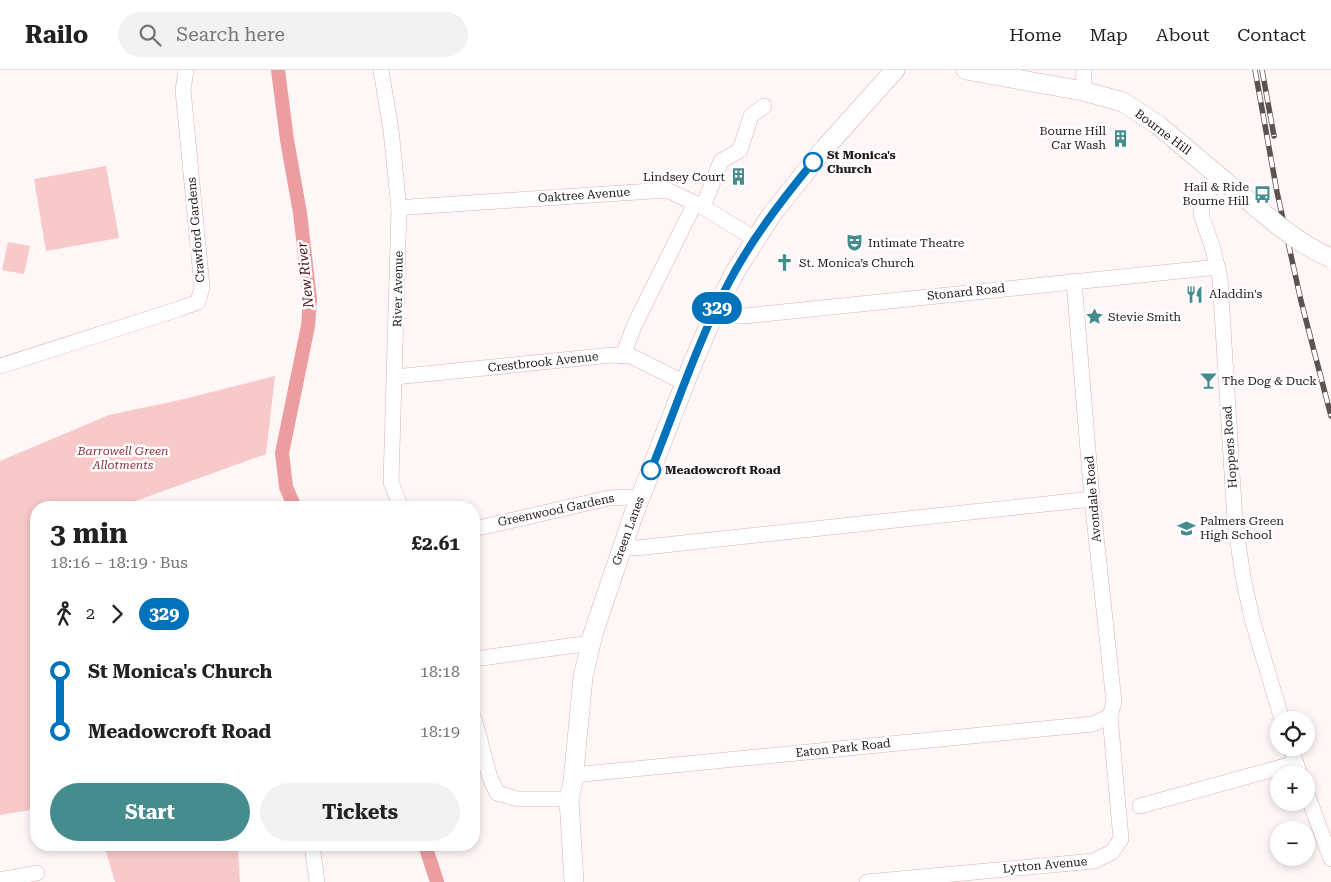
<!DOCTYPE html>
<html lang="en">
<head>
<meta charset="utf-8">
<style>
	:root { --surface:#fff; --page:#f2f2f2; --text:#222; --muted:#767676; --line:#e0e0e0; --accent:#448c8d }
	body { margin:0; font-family:"Roboto Serif",serif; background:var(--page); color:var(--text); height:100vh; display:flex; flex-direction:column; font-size:19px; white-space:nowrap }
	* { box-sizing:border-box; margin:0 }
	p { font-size:16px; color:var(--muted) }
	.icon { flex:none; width:28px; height:28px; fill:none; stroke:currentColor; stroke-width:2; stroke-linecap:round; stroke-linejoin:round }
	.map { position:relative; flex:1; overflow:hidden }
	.details { position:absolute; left:30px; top:431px; width:450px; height:350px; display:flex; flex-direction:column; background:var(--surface); border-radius:20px; box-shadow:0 2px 8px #0003 }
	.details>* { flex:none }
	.badge { padding:0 10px; border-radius:16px; font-size:18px; line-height:32px }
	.tools { position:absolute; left:1270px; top:641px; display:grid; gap:10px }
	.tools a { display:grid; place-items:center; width:45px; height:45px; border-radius:50%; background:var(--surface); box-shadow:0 2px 8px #0003; font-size:25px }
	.map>.badge { position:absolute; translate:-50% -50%; box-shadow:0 0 0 2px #fff }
	.legs { display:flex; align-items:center; gap:8px; height:55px; padding:0 20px; font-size:16px }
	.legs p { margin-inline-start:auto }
	.overview { display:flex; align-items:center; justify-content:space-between; height:85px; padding:0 20px }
	h1 { font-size:28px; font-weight:700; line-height:38px }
	.action { display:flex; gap:10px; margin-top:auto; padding:10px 20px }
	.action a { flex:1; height:58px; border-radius:30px; background:var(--accent); color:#fff; font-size:20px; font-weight:700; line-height:58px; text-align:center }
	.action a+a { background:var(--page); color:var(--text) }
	ul { padding:0 20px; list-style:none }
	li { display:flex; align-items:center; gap:18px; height:60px; font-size:19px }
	li i { display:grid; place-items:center; width:8px; height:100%; margin:0 6px; background:currentColor }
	li i::after { content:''; width:12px; height:12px; margin:-6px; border:4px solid; border-radius:50%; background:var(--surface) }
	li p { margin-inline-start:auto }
	li:first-child i { background:linear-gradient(#0000 50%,currentColor 0) }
	li:last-child i { background:linear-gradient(currentColor 50%,#0000 0) }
	header { display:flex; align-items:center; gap:30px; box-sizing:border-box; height:70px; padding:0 25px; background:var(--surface); border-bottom:1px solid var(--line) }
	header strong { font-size:24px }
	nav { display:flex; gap:28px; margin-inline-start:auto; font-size:18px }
	.search { width:350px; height:45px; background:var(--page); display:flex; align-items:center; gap:12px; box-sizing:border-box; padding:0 18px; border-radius:28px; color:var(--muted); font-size:19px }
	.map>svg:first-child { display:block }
	.green { fill:#f8c9c9 }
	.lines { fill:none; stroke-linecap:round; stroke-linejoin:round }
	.canal { stroke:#ec9da0; stroke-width:14 }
	.minor-casing { stroke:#d5b2b3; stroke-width:16 }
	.major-casing { stroke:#d5b2b3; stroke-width:20 }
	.minor { stroke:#fff; stroke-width:15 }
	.major { stroke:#fff; stroke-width:19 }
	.rail-casing { stroke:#5d5252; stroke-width:5.5 }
	.rail { stroke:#fff; stroke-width:4; stroke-dasharray:11; stroke-linecap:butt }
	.major-bridge-casing { stroke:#d5b2b3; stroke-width:20; stroke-linecap:butt }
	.major-bridge { stroke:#fff; stroke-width:19 }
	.line-1-casing { stroke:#fff; stroke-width:11 }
	.line-1 { stroke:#0072bc; stroke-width:8 }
	.stop-1-dot { fill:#fff; stroke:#0072bc; stroke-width:2.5 }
	.labels { text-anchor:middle; stroke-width:5; stroke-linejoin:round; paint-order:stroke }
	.poi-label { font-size:12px; fill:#221616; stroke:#fff; text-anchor:start }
	.street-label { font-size:12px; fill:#221616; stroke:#fff }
	.stop-label { font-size:12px; font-weight:bold; fill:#221616; stroke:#fff; text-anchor:start }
	.park-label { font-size:12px; font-style:italic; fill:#8e313c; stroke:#fff }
	.water-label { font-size:14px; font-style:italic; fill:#520c18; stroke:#fff }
</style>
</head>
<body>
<header>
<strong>Railo</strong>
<div class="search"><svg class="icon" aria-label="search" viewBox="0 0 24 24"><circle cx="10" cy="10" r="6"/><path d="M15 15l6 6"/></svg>Search here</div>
<nav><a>Home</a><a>Map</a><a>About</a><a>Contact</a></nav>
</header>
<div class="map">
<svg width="1331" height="812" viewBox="0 0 1331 812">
	<rect width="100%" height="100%" fill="#fff7f7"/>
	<g class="green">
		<polygon points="106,96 119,168 46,181 34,109"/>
		<polygon points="8,172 30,176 24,204 2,200"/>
		<polygon points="275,306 266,384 119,437 36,438 36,739 0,745 0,391 109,345 184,329"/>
		<polygon points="104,775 236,775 238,782 240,812 115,812"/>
	</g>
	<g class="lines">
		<g class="canal">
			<polyline points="278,0 287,70 300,143 310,229 308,256 282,383 286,417 295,438"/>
			<polyline points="425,775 437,812"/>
		</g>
		<defs>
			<g id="minor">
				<polyline points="381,0 391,60 399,139 391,412 401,438"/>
				<polyline points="1083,21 1084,0"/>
				<polyline points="1219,105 1202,135 1201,144 1213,179 1220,208 1235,452 1243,507 1252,549 1282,650"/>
				<polyline points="703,137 721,91 740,80 751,46 764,36"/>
				<polyline points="399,139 409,137 667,120 703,137 755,169"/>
				<polyline points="714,244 727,246 744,246 1218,197"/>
				<polyline points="623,286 634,256 695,133"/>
				<polyline points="0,296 179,239 198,232 202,217 183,20 186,0"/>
				<polyline points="395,307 612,285 631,286 685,313"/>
				<polyline points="474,459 609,428 628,427 639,431"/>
				<polyline points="623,475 636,478 646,477 1092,429"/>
				<polyline points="474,589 591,573"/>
				<polyline points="474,648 490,708 497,723 518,729 569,729"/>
				<polyline points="1291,678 1300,705"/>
				<polyline points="573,705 1093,654 1110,646"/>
				<polyline points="1306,721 1331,789"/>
				<polyline points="1140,736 1296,693"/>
				<polyline points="312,775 317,812"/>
				<polyline points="0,810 37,803"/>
				<polyline points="867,812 1094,791 1112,782 1121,769 1110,646 1114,632 1092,429 1074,211"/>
			</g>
			<g id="major">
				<polyline points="966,0 1083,21 1123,32 1158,55 1246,129"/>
				<polyline points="574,812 569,729 573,712 583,607 593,564 633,446 692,295 714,244 735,202 772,144 824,79 895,0"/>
			</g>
		</defs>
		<use href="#minor" class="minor-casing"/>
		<use href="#major" class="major-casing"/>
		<use href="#minor" class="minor"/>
		<use href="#major" class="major"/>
		<defs>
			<g id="rail">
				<polyline points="1255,0 1277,122 1301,231 1331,346"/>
				<polyline points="1262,0 1274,66"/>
			</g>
		</defs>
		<use href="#rail" class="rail-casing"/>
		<use href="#rail" class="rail"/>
		<defs>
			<path id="major-bridge" d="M1246,129c27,22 54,46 85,59"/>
		</defs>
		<use href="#major-bridge" class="major-bridge-casing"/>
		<use href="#major-bridge" class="major-bridge"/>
	</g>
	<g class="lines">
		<defs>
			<path id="line-1" d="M651,400c25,-62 46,-127 77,-186 23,-44 53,-83 85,-122"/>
		</defs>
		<use href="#line-1" class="line-1-casing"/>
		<use href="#line-1" class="line-1"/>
	</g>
	<defs>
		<symbol id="building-bare" viewBox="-9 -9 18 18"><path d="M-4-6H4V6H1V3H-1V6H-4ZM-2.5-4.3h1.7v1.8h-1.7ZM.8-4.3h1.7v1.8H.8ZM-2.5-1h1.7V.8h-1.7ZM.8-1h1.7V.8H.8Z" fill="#448c8d" stroke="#fff" stroke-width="2.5" paint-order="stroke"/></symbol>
		<symbol id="bus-bare" viewBox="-9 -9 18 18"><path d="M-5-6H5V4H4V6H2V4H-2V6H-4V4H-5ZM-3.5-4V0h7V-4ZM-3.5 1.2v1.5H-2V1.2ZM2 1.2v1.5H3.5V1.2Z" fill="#448c8d" stroke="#fff" stroke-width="2.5" paint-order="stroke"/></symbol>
		<symbol id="theatre-bare" viewBox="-9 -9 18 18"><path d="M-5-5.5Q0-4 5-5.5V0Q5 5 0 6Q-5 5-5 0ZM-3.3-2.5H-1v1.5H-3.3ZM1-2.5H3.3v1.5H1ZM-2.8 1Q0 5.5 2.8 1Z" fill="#448c8d" stroke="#fff" stroke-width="2.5" paint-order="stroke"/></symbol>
		<symbol id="church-bare" viewBox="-9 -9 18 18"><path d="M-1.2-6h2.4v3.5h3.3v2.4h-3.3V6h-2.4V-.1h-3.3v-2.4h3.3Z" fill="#448c8d" stroke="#fff" stroke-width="2.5" paint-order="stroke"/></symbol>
		<symbol id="restaurant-bare" viewBox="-9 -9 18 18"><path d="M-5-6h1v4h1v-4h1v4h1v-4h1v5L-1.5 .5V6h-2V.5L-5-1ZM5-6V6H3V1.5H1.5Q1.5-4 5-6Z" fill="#448c8d" stroke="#fff" stroke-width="2.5" paint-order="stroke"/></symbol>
		<symbol id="sight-bare" viewBox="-9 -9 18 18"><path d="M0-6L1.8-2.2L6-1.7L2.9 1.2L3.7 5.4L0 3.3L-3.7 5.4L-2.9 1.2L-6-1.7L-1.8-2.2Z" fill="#448c8d" stroke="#fff" stroke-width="2.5" paint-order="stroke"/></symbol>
		<symbol id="bar-bare" viewBox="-9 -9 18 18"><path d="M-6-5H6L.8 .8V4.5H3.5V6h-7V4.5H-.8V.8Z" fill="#448c8d" stroke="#fff" stroke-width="2.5" paint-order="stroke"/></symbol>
		<symbol id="school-bare" viewBox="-9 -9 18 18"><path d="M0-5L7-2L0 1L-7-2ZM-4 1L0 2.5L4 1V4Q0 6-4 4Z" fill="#448c8d" stroke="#fff" stroke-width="2.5" paint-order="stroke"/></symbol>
	</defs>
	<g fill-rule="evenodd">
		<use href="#building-bare" x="1108" y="56" width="25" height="25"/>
		<use href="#building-bare" x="726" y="94" width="25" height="25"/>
		<use href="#bus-bare" x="1250" y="112" width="25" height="25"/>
		<use href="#theatre-bare" x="842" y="160" width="25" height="25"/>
		<use href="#church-bare" x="772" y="180" width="25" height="25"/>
		<use href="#restaurant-bare" x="1182" y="212" width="25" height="25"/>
		<use href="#sight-bare" x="1082" y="234" width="25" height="25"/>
		<use href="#bar-bare" x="1196" y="298" width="25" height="25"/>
		<use href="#school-bare" x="1174" y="446" width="25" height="25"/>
	</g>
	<g class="stop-1-dot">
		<circle cx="813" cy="92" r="9"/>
		<circle cx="651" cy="400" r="9"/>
	</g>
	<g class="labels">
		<g class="poi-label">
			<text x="1106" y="65" text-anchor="end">Bourne Hill<tspan x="1106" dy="14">Car Wash</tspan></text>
			<text x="725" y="111" text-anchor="end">Lindsey Court</text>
			<text x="1249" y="121" text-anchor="end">Hail &amp; Ride<tspan x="1249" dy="14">Bourne Hill</tspan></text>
			<text x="868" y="177">Intimate Theatre</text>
			<text x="799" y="197">St. Monica’s Church</text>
			<text x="1209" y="228">Aladdin's</text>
			<text x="1108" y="251">Stevie Smith</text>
			<text x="1222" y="315">The Dog &amp; Duck</text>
			<text x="1200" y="455">Palmers Green<tspan x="1200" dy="14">High School</tspan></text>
		</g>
		<g class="street-label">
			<text transform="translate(1163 62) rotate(37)" y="4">Bourne Hill</text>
			<text transform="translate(584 125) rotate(-4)" y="4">Oaktree Avenue</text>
			<text transform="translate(196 160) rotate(-95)" y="4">Crawford Gardens</text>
			<text transform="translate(398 219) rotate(-89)" y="4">River Avenue</text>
			<text transform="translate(966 222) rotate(-6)" y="4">Stonard Road</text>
			<text transform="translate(543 292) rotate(-6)" y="4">Crestbrook Avenue</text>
			<text transform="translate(1230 377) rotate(-94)" y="4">Hoppers Road</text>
			<text transform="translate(1093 429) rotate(-95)" y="4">Avondale Road</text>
			<text transform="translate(556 440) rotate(-12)" y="4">Greenwood Gardens</text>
			<text transform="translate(628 461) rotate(-70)" y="4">Green Lanes</text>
			<text transform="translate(843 678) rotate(-6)" y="4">Eaton Park Road</text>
			<text transform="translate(1045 795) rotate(-5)" y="4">Lytton Avenue</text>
		</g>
		<g class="stop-label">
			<text x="827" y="89">St Monica's<tspan x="827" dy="14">Church</tspan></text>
			<text x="665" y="404">Meadowcroft Road</text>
		</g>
		<g class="park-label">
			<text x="123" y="385">Barrowell Green<tspan x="123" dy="14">Allotments</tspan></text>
		</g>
		<g class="water-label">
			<text transform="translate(305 205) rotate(-96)" y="5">New River</text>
		</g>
	</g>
</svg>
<div class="tools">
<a><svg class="icon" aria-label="locate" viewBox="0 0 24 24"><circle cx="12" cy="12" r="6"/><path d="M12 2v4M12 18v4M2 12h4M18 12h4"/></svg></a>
<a>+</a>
<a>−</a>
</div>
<b class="badge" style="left:717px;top:238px;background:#0072bc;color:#fff">329</b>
<section class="details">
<div class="overview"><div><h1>3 min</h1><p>18:16 – 18:19 · Bus</p></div><b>£2.61</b></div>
<div class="legs"><svg class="icon" aria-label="walk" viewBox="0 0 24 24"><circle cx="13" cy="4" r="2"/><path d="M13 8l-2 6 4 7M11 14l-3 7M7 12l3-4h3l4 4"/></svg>2<svg class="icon" aria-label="forward" viewBox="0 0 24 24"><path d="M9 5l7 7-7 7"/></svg><b class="badge" style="background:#0072bc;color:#fff">329</b></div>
<ul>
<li><i style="color:#0072bc"></i><b>St Monica's Church</b><p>18:18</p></li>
<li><i style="color:#0072bc"></i><b>Meadowcroft Road</b><p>18:19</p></li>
</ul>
<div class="action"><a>Start</a><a>Tickets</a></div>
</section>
</div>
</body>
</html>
